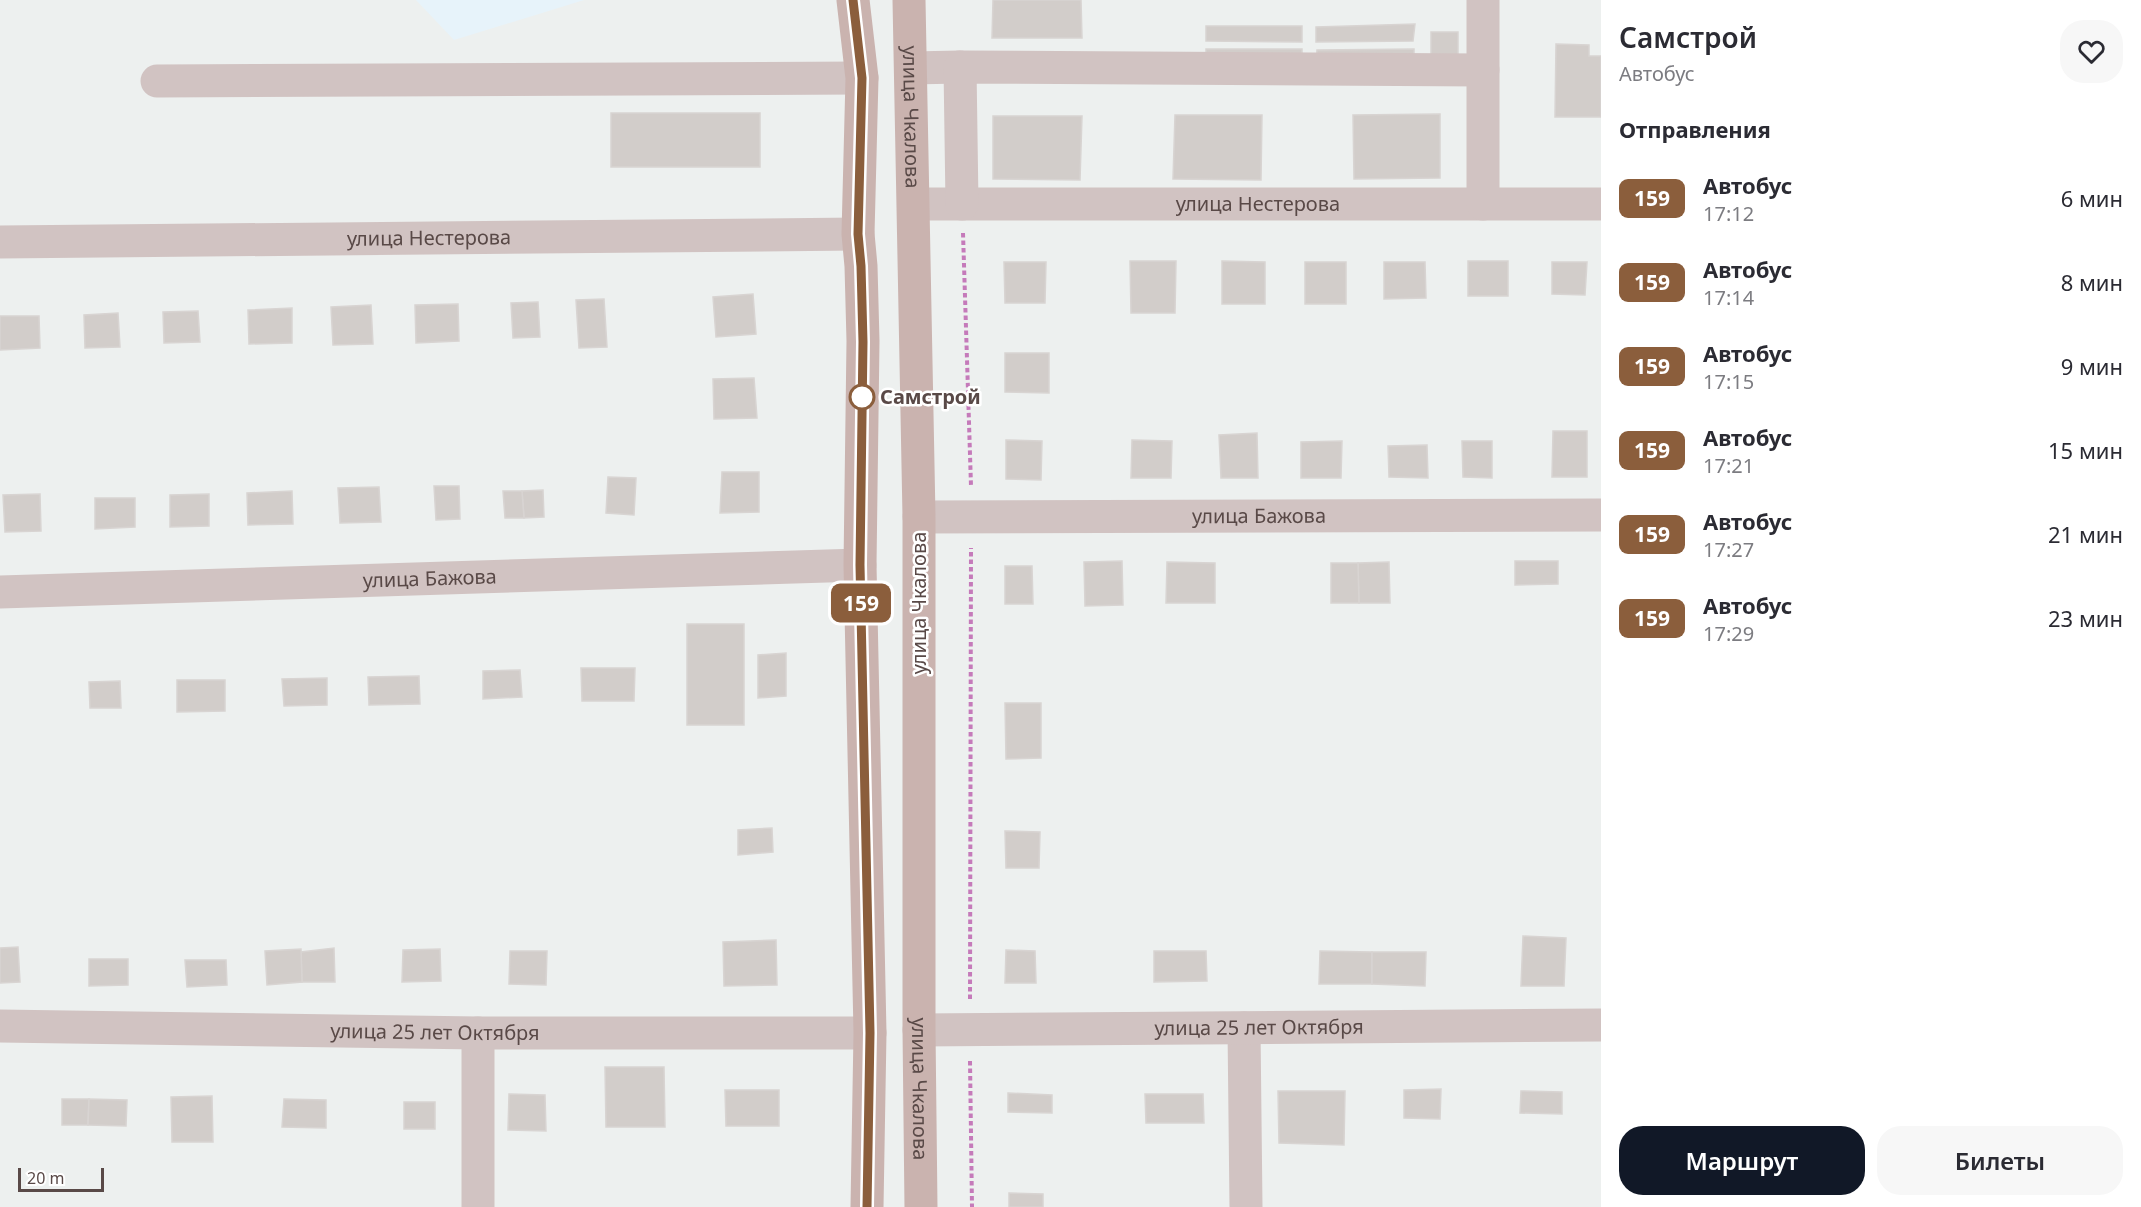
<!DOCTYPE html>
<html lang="ru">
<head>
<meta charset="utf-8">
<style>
	:root { --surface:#fff; --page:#f7f7f7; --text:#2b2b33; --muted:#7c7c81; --accent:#111827 }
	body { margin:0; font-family:"Noto Sans",sans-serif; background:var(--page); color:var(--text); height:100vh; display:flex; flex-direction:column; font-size:22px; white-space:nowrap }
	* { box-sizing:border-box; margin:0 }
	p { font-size:20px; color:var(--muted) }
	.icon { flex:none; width:33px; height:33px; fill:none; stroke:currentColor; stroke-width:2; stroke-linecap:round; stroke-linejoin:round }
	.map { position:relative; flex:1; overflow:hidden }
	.panel { display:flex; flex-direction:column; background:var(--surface); width:540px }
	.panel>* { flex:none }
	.badge { padding:0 12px; border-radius:9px; font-size:21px; line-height:39px }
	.scale { position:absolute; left:18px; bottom:15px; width:86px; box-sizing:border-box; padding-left:6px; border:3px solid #594947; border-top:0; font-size:16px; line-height:21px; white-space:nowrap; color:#594947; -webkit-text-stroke:4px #fff; paint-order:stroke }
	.map>.badge { position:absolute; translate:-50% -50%; box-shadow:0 0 0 3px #fff }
	h2 { padding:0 18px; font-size:22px; line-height:54px }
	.round { display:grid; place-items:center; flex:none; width:63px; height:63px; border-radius:24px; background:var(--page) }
	.summary { display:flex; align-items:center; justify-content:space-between; height:102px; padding:0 18px }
	h1 { font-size:28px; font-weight:600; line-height:45px }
	.action { display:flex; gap:12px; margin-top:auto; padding:12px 18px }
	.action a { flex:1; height:69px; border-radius:24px; background:var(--accent); color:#fff; font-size:24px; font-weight:600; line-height:69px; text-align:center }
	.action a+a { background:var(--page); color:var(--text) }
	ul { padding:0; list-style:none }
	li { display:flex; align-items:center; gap:18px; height:84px; padding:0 18px }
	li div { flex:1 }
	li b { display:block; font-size:22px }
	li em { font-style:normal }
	li .badge { min-width:66px; font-weight:700; text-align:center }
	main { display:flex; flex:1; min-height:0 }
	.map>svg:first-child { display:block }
	.commercial { fill:#e7f3fa }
	.building { fill:#d2cdca; stroke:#d8d4d2; stroke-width:1.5 }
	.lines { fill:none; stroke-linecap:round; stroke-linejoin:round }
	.path { stroke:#c57aba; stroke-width:4; stroke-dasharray:4.5 3; stroke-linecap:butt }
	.minor { stroke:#d1c3c2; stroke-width:33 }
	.major { stroke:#cab3af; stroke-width:33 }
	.line-casing { stroke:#fff; stroke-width:14 }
	.line { stroke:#8b5e3c; stroke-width:9 }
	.stop-dot { fill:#fff; stroke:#8b5e3c; stroke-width:3 }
	.labels { text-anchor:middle; stroke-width:5; stroke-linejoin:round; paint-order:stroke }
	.street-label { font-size:20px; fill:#594947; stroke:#fff }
	.stop-label { font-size:20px; font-weight:bold; fill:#594947; stroke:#fff; text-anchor:start }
</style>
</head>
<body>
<main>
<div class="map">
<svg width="1601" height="1207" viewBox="0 0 1601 1207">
	<rect width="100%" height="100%" fill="#edf0ef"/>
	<polygon class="commercial" points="416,0 584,0 454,40"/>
	<g class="building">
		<polygon points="993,0 1081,0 1082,38 992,38"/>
		<polygon points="1415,24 1413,41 1316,42 1316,27"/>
		<polygon points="1206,26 1302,26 1302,42 1206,41"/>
		<polygon points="1431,32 1458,32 1458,59 1431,60"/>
		<polygon points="1556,44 1589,45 1589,56 1601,56 1601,117 1555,117"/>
		<rect x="1206" y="49" width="96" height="15"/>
		<polygon points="1414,49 1414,65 1316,65 1317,50"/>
		<rect x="611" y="113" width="149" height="54"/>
		<polygon points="1440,114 1440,178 1354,179 1353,115"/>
		<polygon points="1175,115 1262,115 1261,180 1173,179"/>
		<polygon points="993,116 1082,116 1080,180 993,179"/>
		<polygon points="1130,261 1176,261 1175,313 1131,313"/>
		<polygon points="1222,261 1265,262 1265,304 1222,304"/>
		<rect x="1468" y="261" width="40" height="35"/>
		<polygon points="1004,262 1046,262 1045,303 1005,303"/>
		<rect x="1305" y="262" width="41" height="42"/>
		<polygon points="1384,262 1425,262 1426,298 1384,299"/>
		<polygon points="1552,262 1587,262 1585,295 1552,294"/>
		<polygon points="753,294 756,334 716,337 713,297"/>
		<polygon points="604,299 607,347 579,348 576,300"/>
		<polygon points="538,302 540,337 513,338 511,303"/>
		<polygon points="458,304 459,341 416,343 415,305"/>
		<polygon points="371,305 373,344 333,345 331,307"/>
		<polygon points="292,308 292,343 249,344 248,310"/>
		<polygon points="198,311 200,342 164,343 163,312"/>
		<polygon points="118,313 120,347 85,348 84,315"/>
		<polygon points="0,316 39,316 40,348 0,350"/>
		<polygon points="1005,353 1049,353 1049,393 1005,392"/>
		<polygon points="754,378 757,418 714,419 713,379"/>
		<polygon points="1553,431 1587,431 1587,477 1552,477"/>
		<polygon points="1257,433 1258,478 1221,478 1219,435"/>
		<polygon points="1006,440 1042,441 1041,480 1006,479"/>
		<polygon points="1132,440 1172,441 1171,478 1131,478"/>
		<polygon points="1342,441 1341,478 1301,478 1301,442"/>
		<polygon points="1462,441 1492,441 1492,478 1463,477"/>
		<polygon points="1427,445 1428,478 1389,477 1388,446"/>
		<polygon points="722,472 759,472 759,512 720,513"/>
		<polygon points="608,477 636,478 634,515 606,513"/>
		<polygon points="434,486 459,486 460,519 436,520"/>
		<polygon points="379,487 381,522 340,523 338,488"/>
		<polygon points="543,490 544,517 524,518 522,491"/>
		<polygon points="292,491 293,524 248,525 247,493"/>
		<polygon points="503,491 522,491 524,518 505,518"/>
		<polygon points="40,494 41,531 5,532 3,495"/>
		<polygon points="209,494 209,526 170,527 170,495"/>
		<polygon points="95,498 135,498 135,527 95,529"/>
		<polygon points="1122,561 1123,605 1085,606 1084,562"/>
		<polygon points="1515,561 1558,561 1558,584 1515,585"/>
		<polygon points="1167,562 1215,563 1215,603 1166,603"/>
		<polygon points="1389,562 1390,603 1359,603 1358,563"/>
		<polygon points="1331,563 1358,563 1359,603 1331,603"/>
		<polygon points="1005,566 1032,566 1033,604 1005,604"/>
		<rect x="687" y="624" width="57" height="101"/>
		<polygon points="786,653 786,696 758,698 758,655"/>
		<polygon points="581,668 635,668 634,701 582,701"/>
		<polygon points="520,670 522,697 483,699 483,671"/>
		<polygon points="419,676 420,704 369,705 368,677"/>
		<polygon points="327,678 327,705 284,706 282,679"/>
		<polygon points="177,680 225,680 225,711 177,712"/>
		<polygon points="120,681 121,708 90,708 89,682"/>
		<polygon points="1005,703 1041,703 1041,758 1006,759"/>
		<polygon points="772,828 773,852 738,855 738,830"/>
		<polygon points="1005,831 1040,832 1039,868 1006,868"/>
		<polygon points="1523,936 1566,938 1564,986 1521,986"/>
		<polygon points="776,940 777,985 724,986 723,942"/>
		<polygon points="18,947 20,982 0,983 0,948"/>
		<polygon points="334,948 335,982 302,982 301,952"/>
		<polygon points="301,949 302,982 267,985 265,951"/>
		<polygon points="440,949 441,981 402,982 403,950"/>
		<polygon points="1006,950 1035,951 1036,983 1005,983"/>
		<polygon points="510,951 547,951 546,985 509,984"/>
		<polygon points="1154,951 1206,951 1207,981 1154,982"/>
		<polygon points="1320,951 1372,952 1372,984 1319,984"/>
		<polygon points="1372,952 1426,952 1425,986 1372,984"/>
		<polygon points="89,959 128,959 128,985 89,986"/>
		<polygon points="185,960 226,960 227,985 187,987"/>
		<polygon points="605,1067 664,1067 665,1127 606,1127"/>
		<polygon points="1441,1089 1440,1119 1404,1118 1404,1090"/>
		<polygon points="725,1090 779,1090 779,1126 726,1126"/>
		<polygon points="1278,1091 1345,1091 1344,1145 1279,1143"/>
		<polygon points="1521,1091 1562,1092 1562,1114 1520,1113"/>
		<polygon points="1008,1093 1052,1095 1052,1113 1008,1112"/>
		<polygon points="509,1094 545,1095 546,1131 508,1130"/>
		<polygon points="1145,1094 1203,1094 1204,1123 1146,1123"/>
		<polygon points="212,1096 213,1142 172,1142 171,1097"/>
		<polygon points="62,1099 89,1099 88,1125 62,1125"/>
		<polygon points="89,1099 127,1100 126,1126 88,1125"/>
		<polygon points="284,1099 326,1100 326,1128 282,1127"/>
		<rect x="404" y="1102" width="31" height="27"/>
		<polygon points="1009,1193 1043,1194 1043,1207 1009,1207"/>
	</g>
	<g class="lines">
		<g class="path">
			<polyline points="963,233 971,486"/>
			<polyline points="970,999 971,548"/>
			<polyline points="970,1061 972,1207"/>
		</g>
		<g class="minor">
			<polyline points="911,68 960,67"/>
			<polyline points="157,81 862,78"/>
			<path id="s1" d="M914,204h687"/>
			<polyline points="962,204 960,67 1483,70"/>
			<polyline points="1483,204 1483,0"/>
			<path id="s2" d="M0,242l858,-8"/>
			<path id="s3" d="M919,517l682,-2"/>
			<path id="s4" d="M0,592l860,-27"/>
			<path id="s5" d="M0,1026l478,7h392"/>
			<polyline points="1244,1028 1246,1207"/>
			<path id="s6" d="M919,1030l682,-5"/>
			<polyline points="478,1033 478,1207"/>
		</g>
		<g class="major">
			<polyline points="853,0 862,78 858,234 861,266 863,341 860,565 870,1033 867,1207"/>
			<path id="s7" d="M909,0l10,517v513l2,177"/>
		</g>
	</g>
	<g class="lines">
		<defs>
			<polyline id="line" points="853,0 862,78 858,234 861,266 863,342 860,565 870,1033 867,1207"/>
		</defs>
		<use href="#line" class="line-casing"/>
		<use href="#line" class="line"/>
	</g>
	<circle class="stop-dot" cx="862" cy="397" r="12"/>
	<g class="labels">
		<g class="street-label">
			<text dy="7" stroke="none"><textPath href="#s7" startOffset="117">улица Чкалова</textPath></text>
			<text dy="7" stroke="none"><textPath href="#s1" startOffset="344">улица Нестерова</textPath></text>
			<text dy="7" stroke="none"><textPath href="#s2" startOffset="429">улица Нестерова</textPath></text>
			<text dy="7" stroke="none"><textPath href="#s3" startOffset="340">улица Бажова</textPath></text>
			<text dy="7" stroke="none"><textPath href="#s4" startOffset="430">улица Бажова</textPath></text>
			<text transform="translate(919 603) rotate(-90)" y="7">улица Чкалова</text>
			<text dy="7" stroke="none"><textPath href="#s6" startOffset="340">улица 25 лет Октября</textPath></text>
			<text dy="7" stroke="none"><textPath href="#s5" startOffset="435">улица 25 лет Октября</textPath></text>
			<text dy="7" stroke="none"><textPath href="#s7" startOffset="1089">улица Чкалова</textPath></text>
		</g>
		<g class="stop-label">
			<text x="880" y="404">Самстрой</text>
		</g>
	</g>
</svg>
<div class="scale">20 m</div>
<b class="badge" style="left:861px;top:603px;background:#8b5e3c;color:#fff">159</b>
</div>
<section class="panel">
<div class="summary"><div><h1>Самстрой</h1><p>Автобус</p></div><a class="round"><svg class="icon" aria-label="heart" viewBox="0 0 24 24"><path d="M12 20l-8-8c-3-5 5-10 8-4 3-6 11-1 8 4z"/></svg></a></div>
<h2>Отправления</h2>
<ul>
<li><span class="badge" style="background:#8b5e3c;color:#fff">159</span><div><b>Автобус</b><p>17:12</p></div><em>6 мин</em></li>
<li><span class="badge" style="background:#8b5e3c;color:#fff">159</span><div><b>Автобус</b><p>17:14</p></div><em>8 мин</em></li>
<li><span class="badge" style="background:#8b5e3c;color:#fff">159</span><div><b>Автобус</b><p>17:15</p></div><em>9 мин</em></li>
<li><span class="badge" style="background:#8b5e3c;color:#fff">159</span><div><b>Автобус</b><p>17:21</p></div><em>15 мин</em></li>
<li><span class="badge" style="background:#8b5e3c;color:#fff">159</span><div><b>Автобус</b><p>17:27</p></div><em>21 мин</em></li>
<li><span class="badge" style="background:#8b5e3c;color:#fff">159</span><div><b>Автобус</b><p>17:29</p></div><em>23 мин</em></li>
</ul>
<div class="action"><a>Маршрут</a><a>Билеты</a></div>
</section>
</main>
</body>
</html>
